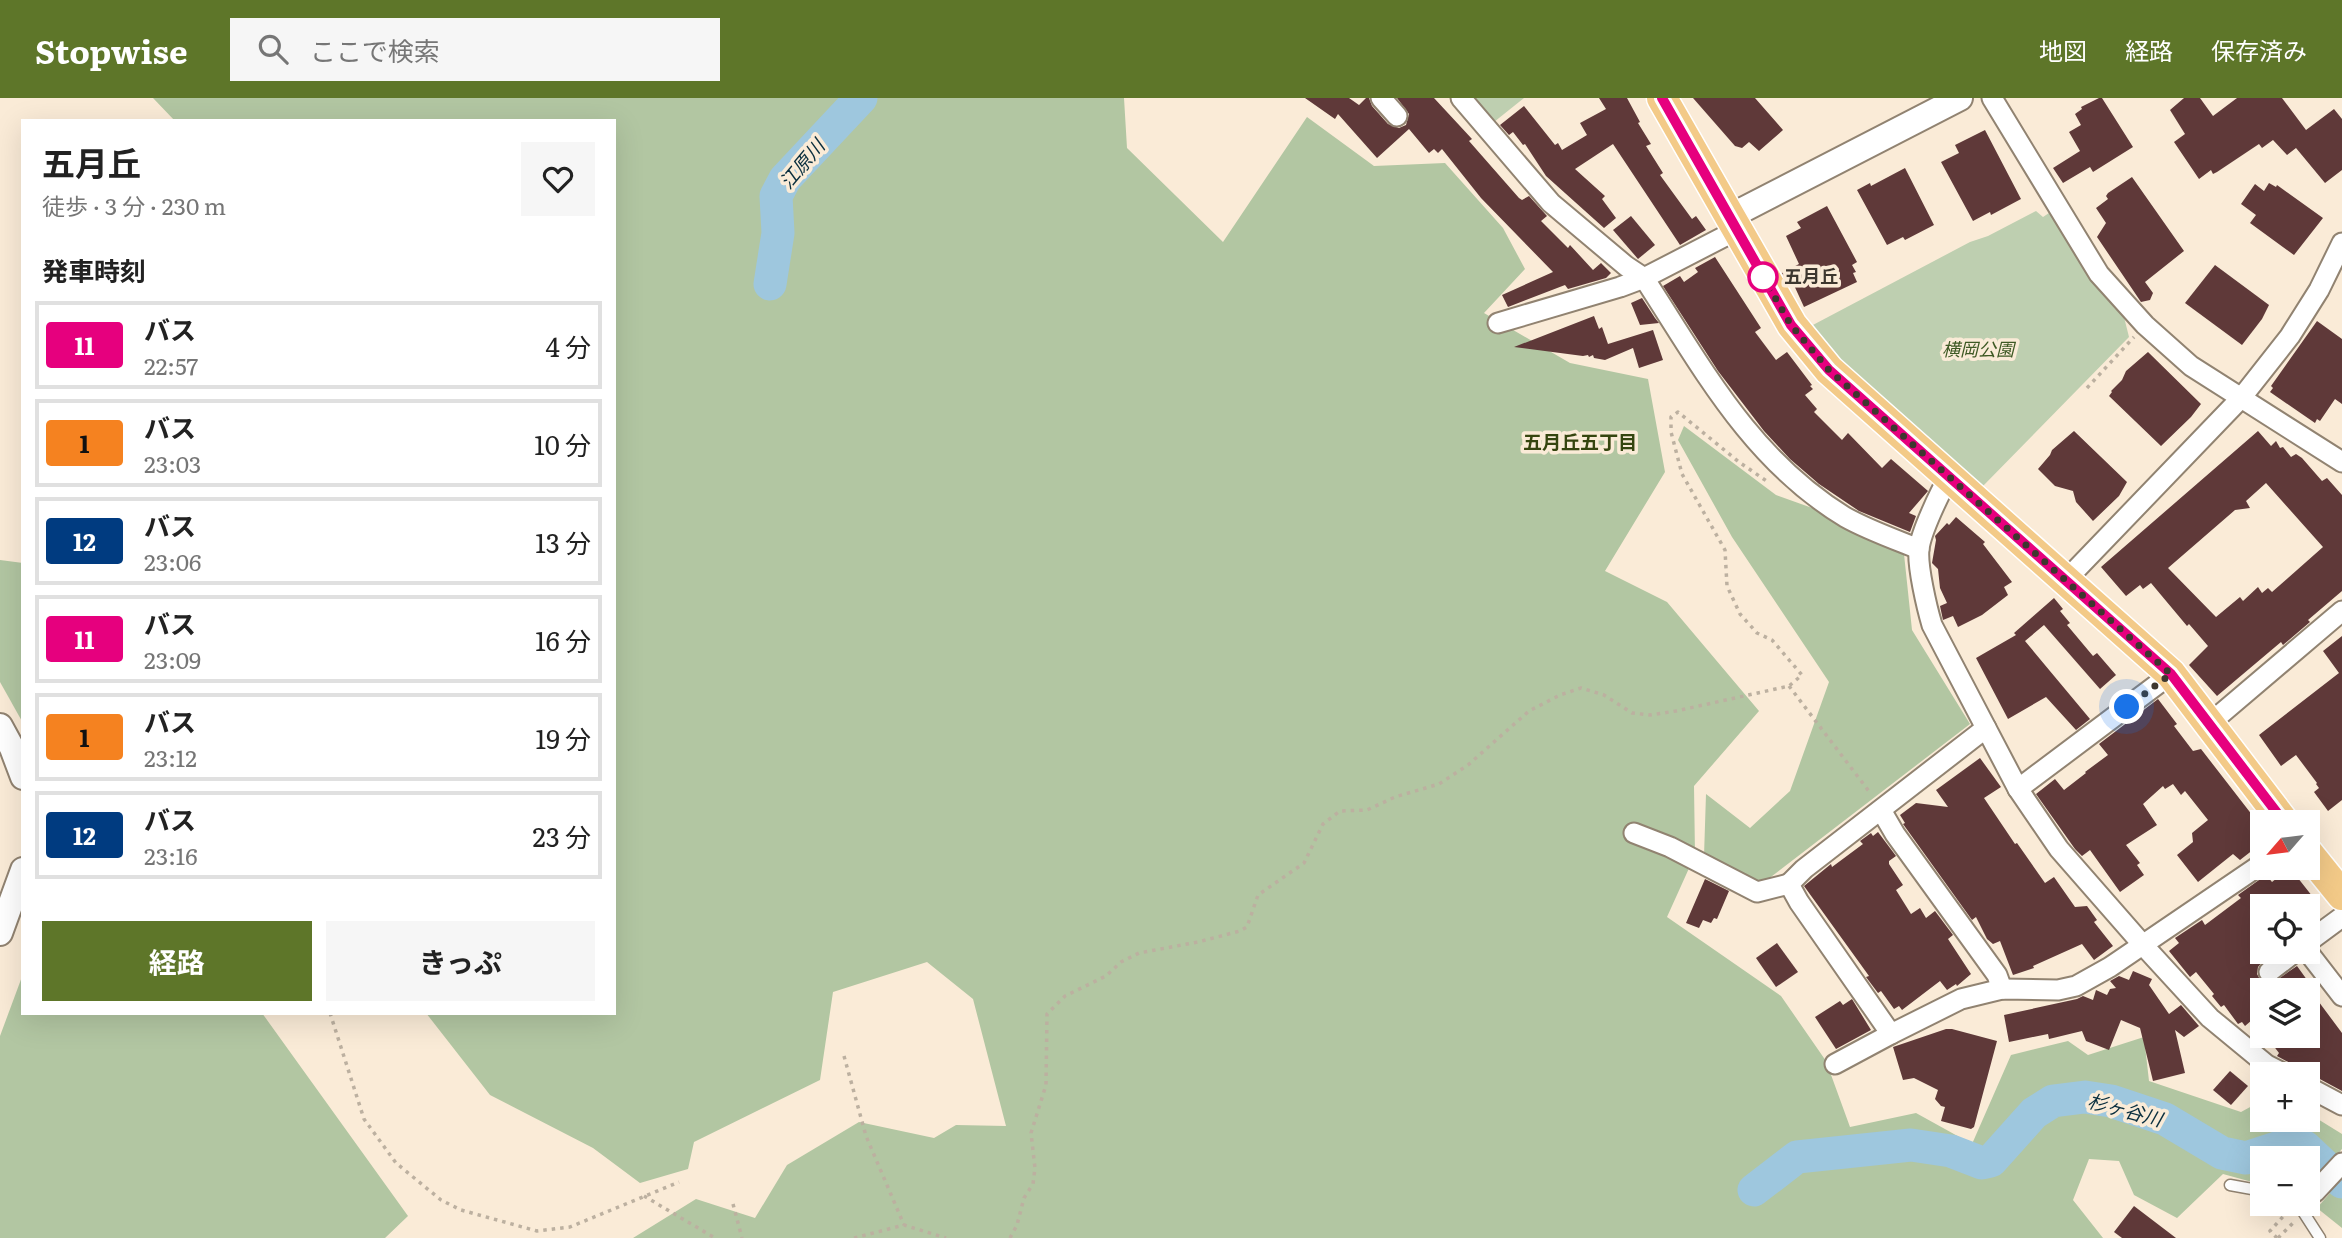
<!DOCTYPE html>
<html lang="ja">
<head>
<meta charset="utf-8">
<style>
	:root { --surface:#fff; --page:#f6f6f6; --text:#222; --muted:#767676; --line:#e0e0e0; --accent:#5e7629 }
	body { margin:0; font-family:Literata,"Noto Sans JP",serif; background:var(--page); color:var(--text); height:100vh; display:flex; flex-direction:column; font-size:26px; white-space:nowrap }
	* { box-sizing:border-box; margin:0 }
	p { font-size:23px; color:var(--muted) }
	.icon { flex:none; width:38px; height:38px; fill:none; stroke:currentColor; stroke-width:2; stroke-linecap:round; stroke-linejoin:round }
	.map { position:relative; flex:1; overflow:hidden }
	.sheet { position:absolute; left:21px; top:21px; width:595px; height:896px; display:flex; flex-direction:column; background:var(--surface); border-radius:0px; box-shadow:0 7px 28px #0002 }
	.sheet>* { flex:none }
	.badge { padding:0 14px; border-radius:5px; font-size:24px; line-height:46px }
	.needle { width:46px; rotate:242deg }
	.buttons { position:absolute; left:2250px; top:712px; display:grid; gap:14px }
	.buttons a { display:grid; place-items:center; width:70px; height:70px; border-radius:0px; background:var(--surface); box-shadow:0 7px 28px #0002; font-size:35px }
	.you { position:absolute; width:35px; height:35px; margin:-18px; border:5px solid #fff; border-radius:50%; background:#1a73e8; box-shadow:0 0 0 10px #1a73e833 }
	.map>.badge { position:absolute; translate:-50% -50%; box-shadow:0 0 0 4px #fff }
	h2 { padding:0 21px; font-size:26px; line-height:63px }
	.round { display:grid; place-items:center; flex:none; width:74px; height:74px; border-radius:0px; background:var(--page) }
	.head { display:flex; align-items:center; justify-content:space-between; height:119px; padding:0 21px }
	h1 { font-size:33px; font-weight:700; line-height:52px }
	.cta { display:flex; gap:14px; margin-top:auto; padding:14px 21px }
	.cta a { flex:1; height:80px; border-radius:0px; background:var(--accent); color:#fff; font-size:28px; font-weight:700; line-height:80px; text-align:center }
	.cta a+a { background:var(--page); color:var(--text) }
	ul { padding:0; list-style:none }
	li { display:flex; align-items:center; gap:21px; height:88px; margin:0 14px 10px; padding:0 7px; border:4px solid var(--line); border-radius:0px }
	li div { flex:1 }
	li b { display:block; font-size:26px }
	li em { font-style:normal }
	li .badge { min-width:77px; font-weight:700; text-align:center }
	header { display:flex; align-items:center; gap:42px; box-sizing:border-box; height:98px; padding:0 35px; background:var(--accent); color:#fff }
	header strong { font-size:33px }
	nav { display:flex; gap:38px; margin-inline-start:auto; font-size:24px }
	.search { width:490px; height:63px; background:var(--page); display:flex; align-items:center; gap:18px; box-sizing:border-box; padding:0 24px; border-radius:0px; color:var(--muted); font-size:26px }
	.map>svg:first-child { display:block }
	.green { fill:#becfb0 }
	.forest { fill:#b2c6a2 }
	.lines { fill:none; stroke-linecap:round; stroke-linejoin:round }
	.river { stroke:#9ec7de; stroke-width:33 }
	.building { fill:#5f3939; fill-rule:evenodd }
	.service-casing { stroke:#918371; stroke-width:13 }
	.minor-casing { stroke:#918371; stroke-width:23 }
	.tertiary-casing { stroke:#918371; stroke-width:28 }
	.primary-casing { stroke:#fff; stroke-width:33 }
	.path { stroke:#bcb0a0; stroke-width:3.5; stroke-dasharray:3.5 5; stroke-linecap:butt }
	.service { stroke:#fff; stroke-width:10 }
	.minor { stroke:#fff; stroke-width:19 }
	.tertiary { stroke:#fff; stroke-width:24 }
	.primary { stroke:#f3ca88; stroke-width:30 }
	.line-casing { stroke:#fff; stroke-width:16 }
	.line { stroke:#e6007e; stroke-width:10 }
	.walk { stroke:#3d372f; stroke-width:7; stroke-dasharray:0 12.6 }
	.stop-dot { fill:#fff; stroke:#e6007e; stroke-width:3.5 }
	.labels { text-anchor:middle; stroke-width:7; stroke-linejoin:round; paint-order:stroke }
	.stop-label { font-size:18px; font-weight:bold; fill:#3d372f; stroke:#faebd7; text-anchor:start }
	.park-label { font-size:18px; font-style:italic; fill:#3e5924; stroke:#faebd7 }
	.water-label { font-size:19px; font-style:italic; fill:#092e3e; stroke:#faebd7 }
	.neighbourhood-label { font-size:19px; font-weight:bold; fill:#35450f; stroke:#faebd7 }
</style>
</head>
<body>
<header>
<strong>Stopwise</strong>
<div class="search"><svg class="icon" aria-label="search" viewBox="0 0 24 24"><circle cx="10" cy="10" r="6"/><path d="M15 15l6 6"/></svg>ここで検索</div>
<nav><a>地図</a><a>経路</a><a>保存済み</a></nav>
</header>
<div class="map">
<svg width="2342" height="1140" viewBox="0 0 2342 1140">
	<rect width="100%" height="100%" fill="#faebd7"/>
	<g class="green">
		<polygon points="1473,0 1524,0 1494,24"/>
		<polygon points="2036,113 2043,119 2052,113 2100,190 2124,219 2129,239 1983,388 1853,275 1811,228 1970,144 1988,138"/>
	</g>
	<g class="forest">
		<polygon points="153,0 1124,0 1127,50 1223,144 1307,19 1374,68 1445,65 1503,130 1525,171 1484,215 1570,265 1648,281 1665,374 1605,473 1667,504 1759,613 1694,688 1695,757 1667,819 1781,898 1826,963 1850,1029 1916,1015 1972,1046 2011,957 2068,943 2088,957 2144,939 2149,983 2241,1014 2263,1002 2263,1022 2308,1022 2308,1015 2342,1036 2342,1051 2308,1089 2308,1060 2263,1060 2263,1087 2223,1076 2177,1120 2134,1097 2119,1063 2089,1061 2073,1102 2103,1140 633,1140 696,1101 755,1120 787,1067 859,1024 934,1040 956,1027 1006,1028 973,901 927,864 833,894 820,982 694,1044 688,1071 640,1085 593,1050 490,997 426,915 614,915 614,23 175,23"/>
		<polygon points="1684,328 1776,397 1815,411 1904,456 1912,532 1970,626 1763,785 1704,758 1706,696 1750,730 1790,693 1829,584 1732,439 1678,342"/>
		<polygon points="0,462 23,465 23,625 0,584"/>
		<polygon points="23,876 23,915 262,915 408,1118 385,1140 0,1140 0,938"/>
		<polygon points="2342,1081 2342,1130 2317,1110"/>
	</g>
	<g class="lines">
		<g class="river">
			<polyline points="770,186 778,135 776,98 785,81 861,0"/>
			<polyline points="1754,1092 1797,1059 1911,1047 1951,1053 1982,1065 1991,1063 2034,1015 2053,1003 2085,999 2111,1003 2165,1021 2222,1055 2246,1060 2292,1045 2305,1049 2342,1084"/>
		</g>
	</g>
	<g class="building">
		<polygon points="1305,0 1349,0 1359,7 1366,0 1369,0 1372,8 1388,26 1399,30 1406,27 1409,16 1397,0 1434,0 1472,41 1469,43 1519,100 1522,102 1529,98 1547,118 1541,123 1568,150 1570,147 1593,172 1601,165 1611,175 1606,180 1568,191 1565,187 1508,209 1502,197 1553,174 1481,100 1442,51 1438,55 1434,51 1429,55 1409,31 1377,60 1338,16 1335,21"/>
		<polygon points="1599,0 1627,0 1640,24 1638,25 1651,46 1646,48 1663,75 1660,77 1692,121 1696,118 1706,132 1680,147 1613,46 1575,71 1605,98 1602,101 1616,120 1604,130 1546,78 1525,46 1523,47 1513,34 1509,37 1500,27 1524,8 1555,47 1558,45 1562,52 1587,37 1580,25 1606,11"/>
		<polygon points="1693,0 1755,0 1783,32 1759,53 1749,44 1742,50 1735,48"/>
		<polygon points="2099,0 2102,0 2133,49 2093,74 2090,69 2063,85 2053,70 2080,53 2069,34 2081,27 2075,16 2082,11 2081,9"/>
		<polygon points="2184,0 2200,0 2213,18 2237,0 2282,0 2306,32 2334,11 2342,21 2342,72 2325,85 2296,50 2287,57 2273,42 2262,50 2259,46 2217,74 2213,76 2211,72 2199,81 2174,44 2185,36 2170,12"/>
		<polygon points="1985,32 2021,101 1991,117 1990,114 1973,123 1941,64 1959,55 1955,47"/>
		<polygon points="1905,70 1934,127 1905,142 1903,139 1887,147 1857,92 1870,85 1871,88"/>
		<polygon points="2132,79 2184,153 2145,184 2153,195 2150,202 2141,204 2097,139 2106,125 2096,110 2108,101 2106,98 2108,95"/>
		<polygon points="2269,85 2276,89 2277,87 2323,120 2294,157 2250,125 2256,117 2241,106 2255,86 2264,93"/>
		<polygon points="1827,108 1857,164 1852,167 1856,174 1853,175 1857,184 1804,209 1793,185 1789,187 1782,175 1799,166 1786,138 1801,130 1797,124"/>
		<polygon points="1631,118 1655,147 1638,161 1613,132"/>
		<polygon points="1715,159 1761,230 1755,234 1776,262 1787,254 1812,287 1810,288 1813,291 1805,297 1817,311 1814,314 1842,342 1848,335 1882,370 1891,361 1928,393 1909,415 1916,418 1910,434 1859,413 1819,386 1790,361 1764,333 1718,273 1663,188 1680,178 1684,184 1698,174 1695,170"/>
		<polygon points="2215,167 2269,207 2262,221 2242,247 2185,205"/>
		<polygon points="1642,200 1655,220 1659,225 1640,227 1631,205"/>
		<polygon points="1594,218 1599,231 1602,229 1608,246 1653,232 1663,262 1639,270 1633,250 1605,262 1594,260 1593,257 1589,259 1588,257 1583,258 1514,249"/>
		<polygon points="2317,223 2342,241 2342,306 2335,301 2320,323 2317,321 2315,325 2270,294 2273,290 2271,288"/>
		<polygon points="2148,254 2201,306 2191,319 2161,348 2109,298 2112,294 2111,293 2122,282 2126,273"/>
		<polygon points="2074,333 2127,384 2119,398 2093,423 2076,404 2073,393 2055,388 2038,371 2050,357 2052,352"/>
		<path d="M2258,333l13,15 5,-5 4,7 3,-1 8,10 5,-3 6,4 20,23 5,-3 15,17v96l-34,29 2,2 -27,23 -2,-3 -64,54 -28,-31 19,-19 -19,-22 -2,2 -36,-43 -8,6 -3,-4 -14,11 -25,-29zM2266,385l57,64 -51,45 -4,-4 -6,5 -4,-6 -15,14 -3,-4 -24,20 -48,-49 67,-58 15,-2 -4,-7z"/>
		<polygon points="1956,419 1985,444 1983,446 2012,484 2004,489 2008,497 1982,517 1958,529 1953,518 1943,522 1940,508 1947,505 1940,490 1938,471 1932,465 1936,442 1935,438 1947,425 1949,427"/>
		<polygon points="2054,500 2063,511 2060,513 2070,525 2067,527 2093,558 2097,555 2116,577 2100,591 2044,527 2025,543 2090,621 2076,632 2046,599 2008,621 1976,560 2016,537 2014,535"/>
		<polygon points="2342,538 2342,702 2328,713 2314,694 2319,690 2316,686 2317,685 2296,657 2281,668 2259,637 2339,575 2323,553"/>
		<polygon points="2158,601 2177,626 2174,628 2193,653 2201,651 2263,731 2263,744 2240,762 2233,756 2198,784 2177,757 2193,744 2192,735 2208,722 2185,693 2181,697 2173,686 2165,691 2163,688 2143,706 2157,727 2126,747 2140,765 2137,767 2144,777 2120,794 2090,752 2082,758 2075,751 2036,696 2055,681 2064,692 2086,675 2085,674 2108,657 2099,646"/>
		<polygon points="1980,660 2001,689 1984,700 2015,746 2017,745 2045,785 2054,779 2075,809 2087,808 2097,822 2094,824 2113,848 2094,862 2082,846 2033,868 2034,870 2013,877 2000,843 1993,846 1987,841 1976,819 1972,822 1903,726 1905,725 1900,717 1916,705 1948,709 1936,692"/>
		<polygon points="1878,734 1896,758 1889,763 1889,766 1903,787 1896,792 1911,816 1920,810 1926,820 1935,813 1953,837 1948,841 1971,876 1957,888 1956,886 1947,892 1940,883 1902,912 1899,908 1894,911 1881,893 1878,895 1866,879 1869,878 1804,788 1831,766 1832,769 1863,746 1860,743 1871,735 1873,738"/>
		<polygon points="2290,770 2320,808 2294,808 2289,802 2281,808 2263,808 2263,863 2258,869 2257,876 2263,887 2271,886 2297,868 2310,886 2313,892 2310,892 2342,935 2342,993 2277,958 2279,955 2266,938 2308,938 2308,892 2263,892 2263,935 2252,922 2245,928 2242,924 2238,926 2224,907 2221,909 2212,898 2214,896 2196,874 2190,879 2169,853 2179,845 2175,840 2202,822 2205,827 2241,800 2238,797 2266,777 2272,784"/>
		<polygon points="1705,781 1729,793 1717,821 1714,820 1711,825 1703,822 1699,830 1686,825"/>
		<polygon points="1777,845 1798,874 1776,889 1756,860"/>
		<polygon points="2133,873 2152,881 2149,887 2169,916 2181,907 2199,928 2184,939 2175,932 2185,975 2153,983 2140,930 2121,922 2109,952 2086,943 2082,933 2049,941 2048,936 2009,944 2004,917 2077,901 2083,898 2093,902 2096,892 2107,897 2110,891 2116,890 2110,883 2119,878 2129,882"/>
		<polygon points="1852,901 1871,932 1836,951 1815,919 1840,903 1843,907"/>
		<polygon points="1946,931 1952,931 1997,943 1974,1029 1971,1031 1941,1023 1945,1009 1941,1008 1935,1001 1938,992 1914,980 1903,982 1893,949"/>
		<polygon points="2230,973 2248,988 2231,1007 2213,992"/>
		<polygon points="2134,1108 2176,1140 2122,1140 2114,1134"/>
	</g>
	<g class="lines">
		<defs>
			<g id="service">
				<polyline points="2230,1087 2263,1093"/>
				<polyline points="2303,1106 2300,1109 2320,1140"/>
			</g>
			<g id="minor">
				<polyline points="1381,0 1397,18"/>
				<path d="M1461,0l90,105 75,63 18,12c58,89 106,181 201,239 23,13 49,22 74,32"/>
				<polyline points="1992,0 2099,176 2145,227 2191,268 2342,364"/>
				<polyline points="1498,225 1620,189 1644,180 1737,132"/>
				<path d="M1949,379c-9,15 -28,55 -30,72 -2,17 8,59 13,76l86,164 41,60 84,96 67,73 57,47 18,9"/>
				<polyline points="2066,482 2242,299 2290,238 2319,192 2342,145"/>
				<polyline points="2209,626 2342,513"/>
				<polyline points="2018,691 2171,576"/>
				<polyline points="1881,712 1895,736 1997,877 2002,891"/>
				<polyline points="1634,735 1670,749 1757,794 1789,786"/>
				<polyline points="2308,844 2342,819"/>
				<polyline points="2308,854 2342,898"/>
				<polyline points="2269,874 2295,854"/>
				<polyline points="1891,936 1799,804 1789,786 1804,771 1986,630"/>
				<polyline points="1835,966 1891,936 1961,901 2002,891 2058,892 2076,888 2110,869 2263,765"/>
				<polyline points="2308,989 2342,1007"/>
				<polyline points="2315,1094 2342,1065"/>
			</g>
			<g id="tertiary">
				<polyline points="1729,119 1960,0"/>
				<polyline points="0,628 12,650 23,679"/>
				<polyline points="0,835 23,772"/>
			</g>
			<g id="primary">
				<polyline points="1662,0 1792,227 1829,272 2171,576 2284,724"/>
				<polyline points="2308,755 2342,797"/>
			</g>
		</defs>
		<use href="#service" class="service-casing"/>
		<use href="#minor" class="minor-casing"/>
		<use href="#tertiary" class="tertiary-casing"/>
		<use href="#primary" class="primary-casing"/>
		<g class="path">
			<polyline points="2087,290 2134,239"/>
			<polyline points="1789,588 1871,696"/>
			<polyline points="330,915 364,1021 396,1065 441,1102 461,1112 537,1133 570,1129 679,1084"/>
			<polyline points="844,958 866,1038 904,1127"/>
			<polyline points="644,1098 715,1140"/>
			<polyline points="733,1106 742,1140"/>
			<polyline points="854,1140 904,1127 946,1140"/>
			<polyline points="1010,1140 1017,1127 1024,1100 1033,1086 1035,1070 1031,1035 1046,987 1047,916 1065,898 1106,878 1121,864 1139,855 1198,844 1240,833 1247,829 1258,797 1304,765 1323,726 1340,713 1367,712 1395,699 1439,686 1468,667 1529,613 1560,597 1581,590 1604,597 1632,615 1650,617 1676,613 1789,588 1802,577 1772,542 1757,535 1740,516 1727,488 1725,452 1682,376 1671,334 1671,319 1678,314 1739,364 1768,384"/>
			<polyline points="2277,1140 2270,1133 2288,1113"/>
			<polyline points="2278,1140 2294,1124"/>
		</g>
		<use href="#service" class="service"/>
		<use href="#minor" class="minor"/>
		<use href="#tertiary" class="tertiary"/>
		<use href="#primary" class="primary"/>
	</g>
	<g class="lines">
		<defs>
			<polyline id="line" points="1662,0 1791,227 1829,272 2171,576 2284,724"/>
		</defs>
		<use href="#line" class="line-casing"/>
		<use href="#line" class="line"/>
		<polyline class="walk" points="1763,179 1791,227 1829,272 2171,576 2127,609"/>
	</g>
	<circle class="stop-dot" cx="1763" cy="179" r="14"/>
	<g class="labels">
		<g class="stop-label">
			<text x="1784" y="185">五月丘</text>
		</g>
		<g class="park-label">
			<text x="1978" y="258">横岡公園</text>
		</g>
		<g class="water-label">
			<text transform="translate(802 66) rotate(-50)" y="7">江原川</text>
			<text transform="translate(2125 1012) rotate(15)" y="7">杉ヶ谷川</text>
		</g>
		<g class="neighbourhood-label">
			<text x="1580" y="351">五月丘五丁目</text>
		</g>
	</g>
</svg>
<div class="buttons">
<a><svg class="needle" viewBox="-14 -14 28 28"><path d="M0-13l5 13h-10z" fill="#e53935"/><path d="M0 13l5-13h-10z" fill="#767676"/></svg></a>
<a><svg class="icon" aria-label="locate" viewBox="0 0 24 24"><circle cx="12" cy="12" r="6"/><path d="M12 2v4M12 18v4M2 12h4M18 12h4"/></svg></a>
<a><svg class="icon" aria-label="layers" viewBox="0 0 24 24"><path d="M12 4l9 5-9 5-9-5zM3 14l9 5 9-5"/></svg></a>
<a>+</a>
<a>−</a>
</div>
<div class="you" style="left:2127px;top:609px"></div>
<section class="sheet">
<div class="head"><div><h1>五月丘</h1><p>徒歩 · 3 分 · 230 m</p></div><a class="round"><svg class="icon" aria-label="heart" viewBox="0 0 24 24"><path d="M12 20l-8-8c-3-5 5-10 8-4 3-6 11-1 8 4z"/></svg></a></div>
<h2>発車時刻</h2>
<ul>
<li><span class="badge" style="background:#e6007e;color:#fff">11</span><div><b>バス</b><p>22:57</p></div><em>4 分</em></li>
<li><span class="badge" style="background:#f58220;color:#111">1</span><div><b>バス</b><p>23:03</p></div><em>10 分</em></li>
<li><span class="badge" style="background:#003b80;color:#fff">12</span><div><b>バス</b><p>23:06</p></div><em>13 分</em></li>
<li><span class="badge" style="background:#e6007e;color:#fff">11</span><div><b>バス</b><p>23:09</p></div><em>16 分</em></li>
<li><span class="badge" style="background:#f58220;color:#111">1</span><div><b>バス</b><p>23:12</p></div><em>19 分</em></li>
<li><span class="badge" style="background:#003b80;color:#fff">12</span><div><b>バス</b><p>23:16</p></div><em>23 分</em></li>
</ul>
<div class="cta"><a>経路</a><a>きっぷ</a></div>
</section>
</div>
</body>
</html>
